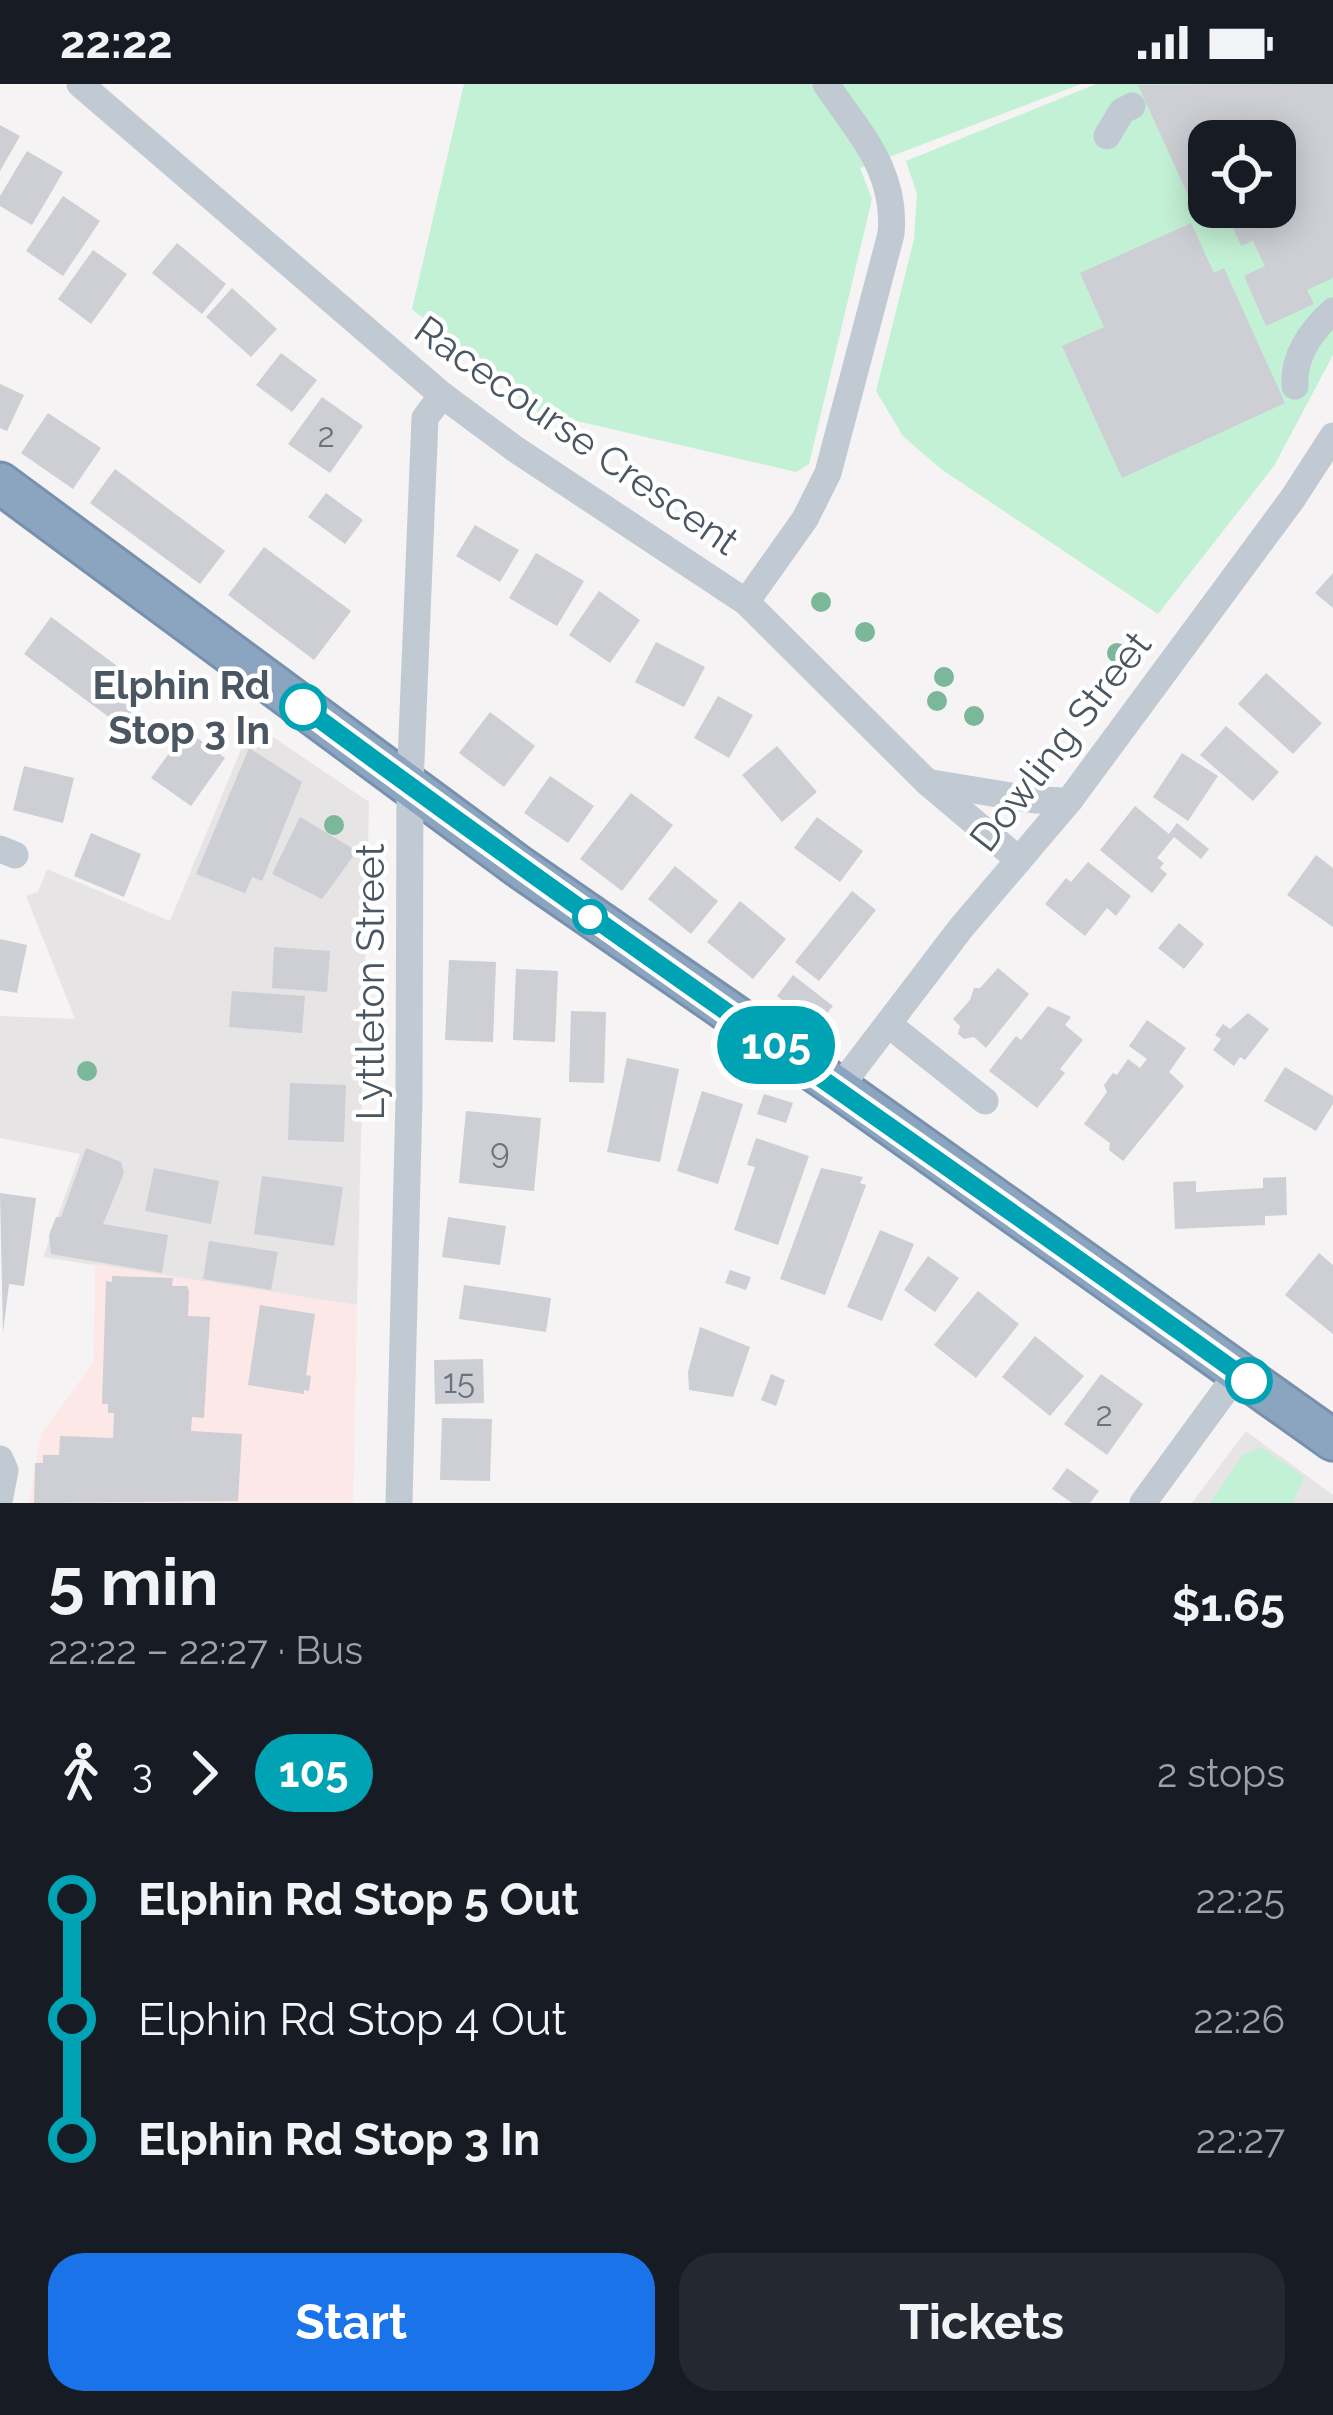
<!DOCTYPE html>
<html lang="en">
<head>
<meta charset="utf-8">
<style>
	:root { --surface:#171b24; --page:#242831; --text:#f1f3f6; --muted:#9ea1a6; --accent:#1a73e8 }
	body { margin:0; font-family:Raleway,sans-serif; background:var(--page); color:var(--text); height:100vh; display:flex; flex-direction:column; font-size:45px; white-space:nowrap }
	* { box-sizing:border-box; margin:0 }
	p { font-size:39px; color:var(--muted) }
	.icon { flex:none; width:66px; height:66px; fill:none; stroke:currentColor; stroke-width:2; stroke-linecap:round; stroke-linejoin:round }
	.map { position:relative; height:1419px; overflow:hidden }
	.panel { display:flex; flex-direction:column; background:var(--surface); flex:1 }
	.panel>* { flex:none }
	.badge { padding:0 24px; border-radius:39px; font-size:42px; line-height:78px }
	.tools { position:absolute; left:1188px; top:36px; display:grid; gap:24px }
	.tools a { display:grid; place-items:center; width:108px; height:108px; border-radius:24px; background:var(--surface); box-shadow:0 6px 30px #0003; font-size:60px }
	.map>.badge { position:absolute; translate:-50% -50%; box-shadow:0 0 0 6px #fff }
	.legs { display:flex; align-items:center; gap:18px; height:132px; padding:0 48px; font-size:39px }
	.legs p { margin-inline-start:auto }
	.summary { display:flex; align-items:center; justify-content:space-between; height:204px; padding:0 48px }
	h1 { font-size:66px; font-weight:700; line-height:90px }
	.button { display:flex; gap:24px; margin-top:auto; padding:24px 48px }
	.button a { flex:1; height:138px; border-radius:36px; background:var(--accent); color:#fff; font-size:48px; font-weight:700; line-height:138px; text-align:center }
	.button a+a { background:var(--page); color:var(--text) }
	ul { padding:0 48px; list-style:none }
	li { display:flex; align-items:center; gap:42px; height:120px; font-size:45px }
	li i { display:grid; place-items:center; width:18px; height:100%; margin:0 15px; background:currentColor }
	li i::after { content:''; width:30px; height:30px; margin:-15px; border:9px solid; border-radius:50%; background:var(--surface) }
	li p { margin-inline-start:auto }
	li:first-child i { background:linear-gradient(#0000 50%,currentColor 0) }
	li:last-child i { background:linear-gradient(currentColor 50%,#0000 0) }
	.status { display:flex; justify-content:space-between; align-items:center; height:84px; padding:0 60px; background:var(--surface); direction:ltr }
	.status svg { height:33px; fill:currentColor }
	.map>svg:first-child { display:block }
	.education { fill:#e6e4e5 }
	.medical { fill:#fce8e6 }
	.green { fill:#c3f1d5; fill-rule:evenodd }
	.building { fill:#cdcfd5 }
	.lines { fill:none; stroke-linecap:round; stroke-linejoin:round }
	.highway-casing { stroke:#7690ad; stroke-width:45 }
	.minor { stroke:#c1cad2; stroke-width:27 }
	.highway { stroke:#8ba5c1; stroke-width:39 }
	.tree { fill:#7bb799 }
	.line-1-casing { stroke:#fff; stroke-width:27 }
	.line-1 { stroke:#00a3b4; stroke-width:18 }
	.stop-1-dot { fill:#fff; stroke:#00a3b4; stroke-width:6 }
	.labels { text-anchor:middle; stroke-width:9; stroke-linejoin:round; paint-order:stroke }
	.number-label { font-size:33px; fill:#6b747e }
	.street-label { font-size:39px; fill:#4a5661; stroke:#fff }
	.stop-label { font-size:39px; font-weight:bold; fill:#4a5661; stroke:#fff; text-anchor:end }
</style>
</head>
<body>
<div class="status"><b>22:22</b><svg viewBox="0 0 49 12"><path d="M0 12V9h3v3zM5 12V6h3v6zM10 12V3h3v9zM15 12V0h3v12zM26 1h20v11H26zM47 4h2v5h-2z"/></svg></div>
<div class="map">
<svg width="1333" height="1419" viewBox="0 0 1333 1419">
	<rect width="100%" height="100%" fill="#f5f3f3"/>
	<g class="education">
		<polygon points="252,639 369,718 357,1221 43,1173 80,1070 0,1054 0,932 75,935 26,812 38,808 47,785 170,837"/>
		<polygon points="1246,1347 1333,1411 1333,1419 1192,1419"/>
	</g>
	<polygon class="medical" points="95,1180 357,1221 353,1419 29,1419 41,1350 94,1278"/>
	<g class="green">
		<polygon points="464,0 1081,0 860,84 872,115 809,380 796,388 538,328 412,225"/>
		<path d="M1096,0h237v271l-59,111 -116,148 -217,-145 -38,-33 -27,-45 38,-152 3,-45 -11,-33zM1209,57h66v66h-66z"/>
		<polygon points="1261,1363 1304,1393 1293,1419 1210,1419 1243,1371"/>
	</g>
	<g class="building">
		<polygon points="1333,0 1333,194 1307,206 1314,220 1266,242 1244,192 1265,182 1253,157 1241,162 1224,123 1275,123 1275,57 1209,57 1209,123 1221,123 1198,133 1138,1"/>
		<polygon points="0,41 20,52 0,87"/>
		<polygon points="27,67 63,88 32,141 0,122 0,112"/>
		<polygon points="63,112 100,137 63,192 26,167"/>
		<polygon points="1191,139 1214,189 1224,184 1285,319 1122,394 1062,262 1104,243 1080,189"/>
		<polygon points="177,159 226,200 202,230 152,189"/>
		<polygon points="93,166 127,190 91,240 58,215"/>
		<polygon points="232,204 277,245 251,273 206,233"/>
		<polygon points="281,269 317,296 292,328 256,301"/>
		<polygon points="0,300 24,311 7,347 0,344"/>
		<polygon points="322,313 363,342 330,389 288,360"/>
		<polygon points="48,329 101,364 73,405 21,369"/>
		<polygon points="115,385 225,467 200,500 90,419"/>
		<polygon points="326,409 363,436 345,460 308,433"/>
		<polygon points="475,441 519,466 500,498 456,472"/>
		<polygon points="264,463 351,527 314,576 228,511"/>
		<polygon points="536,469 584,497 557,542 509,514"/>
		<polygon points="1333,489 1333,524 1315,509"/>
		<polygon points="599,507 640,536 610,579 569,551"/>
		<polygon points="51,533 148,605 121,642 24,570"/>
		<polygon points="656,558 705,583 684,623 635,598"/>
		<polygon points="1266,589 1322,639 1293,670 1238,620"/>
		<polygon points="718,612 753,631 729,674 694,654"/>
		<polygon points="490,628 535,662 504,703 459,669"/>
		<polygon points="1226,642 1279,688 1253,717 1200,671"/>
		<polygon points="186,646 225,674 191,722 151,694"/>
		<polygon points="777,662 817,708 782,738 742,691"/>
		<polygon points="249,664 302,698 262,797 252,793 245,809 196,790"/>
		<polygon points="1182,669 1218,692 1188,737 1153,713"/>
		<polygon points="24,682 74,694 63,739 13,726"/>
		<polygon points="550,692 594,722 568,759 524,729"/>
		<polygon points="631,709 673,741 622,807 580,775"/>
		<polygon points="1135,722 1169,750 1177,739 1209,765 1201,775 1174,753 1157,774 1164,779 1160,784 1167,790 1152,809 1100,766"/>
		<polygon points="300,733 357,767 322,815 272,790"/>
		<polygon points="817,733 863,767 840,798 794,764"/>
		<polygon points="91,749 141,770 124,813 74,792"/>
		<polygon points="1316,771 1333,784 1333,843 1287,811"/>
		<polygon points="1088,778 1131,812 1116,832 1107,824 1085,852 1045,820 1066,794 1071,798"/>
		<polygon points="675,782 718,817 691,850 648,815"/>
		<polygon points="852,807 876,826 819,897 795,878"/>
		<polygon points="740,817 786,855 753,895 707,858"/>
		<polygon points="1179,839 1204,860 1184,885 1158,864"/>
		<polygon points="0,855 27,861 17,909 0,906"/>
		<polygon points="274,863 330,867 327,908 272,904"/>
		<polygon points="449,876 496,878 493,958 445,956"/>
		<polygon points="998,884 1029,910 986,964 974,953 964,955 958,950 960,942 953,935 970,916 974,904 980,904"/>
		<polygon points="516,885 558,887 555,958 513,956"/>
		<polygon points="793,891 833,922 816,943 777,912"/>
		<polygon points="232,907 305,912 302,949 229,943"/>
		<polygon points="1048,922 1071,933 1065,941 1083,956 1060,985 1065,989 1037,1024 989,987 1016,952 1021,956"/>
		<polygon points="571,927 606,928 604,999 569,998"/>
		<polygon points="1248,929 1269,945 1245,976 1240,973 1234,982 1213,966 1221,955 1215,951 1223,940 1230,945"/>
		<polygon points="1147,936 1186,964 1169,988 1184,1002 1123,1077 1109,1066 1110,1059 1084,1040 1107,1008 1104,1001 1113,989 1117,991 1128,975 1140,984 1147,975 1129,962"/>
		<polygon points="627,974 679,985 660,1078 607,1068"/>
		<polygon points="1285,983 1333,1012 1333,1020 1316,1047 1264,1017"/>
		<polygon points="290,999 346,1001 344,1058 288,1056"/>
		<polygon points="702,1007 743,1020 718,1100 677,1087"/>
		<polygon points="764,1010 793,1019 786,1039 757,1030"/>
		<polygon points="466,1027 541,1034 534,1107 459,1099"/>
		<polygon points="756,1054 809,1072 778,1161 734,1146 755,1083 747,1081"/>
		<polygon points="86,1064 121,1078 124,1089 103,1140 168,1151 162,1189 51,1170 49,1151 56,1133 61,1133"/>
		<polygon points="154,1084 219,1097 211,1140 145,1127"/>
		<polygon points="821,1084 863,1093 860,1099 866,1101 825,1211 780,1195"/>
		<polygon points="262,1092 343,1103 334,1162 254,1150"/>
		<polygon points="1286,1093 1287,1131 1265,1132 1265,1141 1175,1145 1173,1098 1196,1097 1196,1108 1263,1104 1263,1094"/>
		<polygon points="0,1109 36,1114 24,1202 9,1200 3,1249"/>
		<polygon points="448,1133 506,1142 500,1181 442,1173"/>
		<polygon points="880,1146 914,1160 882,1237 847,1223"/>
		<polygon points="209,1157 278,1168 271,1206 203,1195"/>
		<polygon points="1319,1169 1333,1181 1333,1250 1285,1211"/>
		<polygon points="928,1172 959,1194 935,1228 904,1206"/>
		<polygon points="730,1186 751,1193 746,1206 725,1199"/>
		<polygon points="112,1192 173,1194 172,1202 187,1202 189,1207 188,1232 210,1233 204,1334 192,1333 191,1347 242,1350 238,1417 34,1419 35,1379 43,1379 43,1371 59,1371 60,1352 113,1354 114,1329 108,1329 108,1320 102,1320 106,1197 112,1198"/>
		<polygon points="464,1201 551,1214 546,1248 459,1235"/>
		<polygon points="978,1207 1019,1240 976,1294 934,1261"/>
		<polygon points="260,1221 315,1230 306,1291 311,1292 309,1307 304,1306 304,1310 248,1301"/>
		<polygon points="700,1243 750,1263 733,1313 689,1306 688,1288"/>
		<polygon points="1035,1252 1084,1292 1050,1332 1002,1293"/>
		<polygon points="483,1275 484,1319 435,1320 434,1276"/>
		<polygon points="771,1290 785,1296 776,1322 761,1316"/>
		<polygon points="1101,1290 1143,1320 1107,1371 1064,1340"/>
		<polygon points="442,1334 492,1335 490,1397 440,1396"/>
		<polygon points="1067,1384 1099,1407 1090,1419 1072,1419 1052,1405"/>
	</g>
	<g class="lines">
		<defs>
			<polyline id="highway" points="0,399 518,782 839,1004 1333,1356"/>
		</defs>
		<use href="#highway" class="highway-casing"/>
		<g class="minor">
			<polyline points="80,0 442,311 515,365 746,518 928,699 1019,776"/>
			<polyline points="1107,52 1122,27 1132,22"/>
			<path d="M1295,302c-2,-30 17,-56 38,-75"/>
			<path d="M746,518l59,-83 23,-46 63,-239c6,-63 -32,-101 -65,-150"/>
			<polyline points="932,699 1035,716 1069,717"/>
			<polyline points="0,765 15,771"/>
			<polyline points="888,940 985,1017"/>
			<polyline points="839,1004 961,844 1069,717 1293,414 1333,352"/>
			<polyline points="0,1375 5,1386 0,1413"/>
			<polyline points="399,1419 409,1014 410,702 425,334 442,311"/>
			<polyline points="1143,1419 1238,1289"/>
		</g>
		<use href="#highway" class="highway"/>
	</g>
	<g class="tree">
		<circle cx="821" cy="518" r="10"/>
		<circle cx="865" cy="548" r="10"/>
		<circle cx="1117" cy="569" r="10"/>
		<circle cx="944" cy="593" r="10"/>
		<circle cx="937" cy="617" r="10"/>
		<circle cx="974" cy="632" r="10"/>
		<circle cx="334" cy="741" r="10"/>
		<circle cx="87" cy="987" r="10"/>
	</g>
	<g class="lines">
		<defs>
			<path id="line-1" d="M303,623c311,231 632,448 946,674"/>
		</defs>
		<use href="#line-1" class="line-1-casing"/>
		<use href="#line-1" class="line-1"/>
	</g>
	<g class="stop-1-dot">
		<circle cx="303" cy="623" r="21"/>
		<circle cx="590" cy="833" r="15"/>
		<circle cx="1249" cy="1297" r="21"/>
	</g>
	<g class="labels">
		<g class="number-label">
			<text x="326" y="363">2</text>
			<text x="500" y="1079">9</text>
			<text x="459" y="1309">15</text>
			<text x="1104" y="1342">2</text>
		</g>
		<g class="street-label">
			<text transform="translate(577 351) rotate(35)" y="14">Racecourse Crescent</text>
			<text transform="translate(1060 657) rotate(-52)" y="14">Dowling Street</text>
			<text transform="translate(370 898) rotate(-90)" y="14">Lyttleton Street</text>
		</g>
		<g class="stop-label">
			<text x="270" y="615">Elphin Rd<tspan x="270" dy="45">Stop 3 In</tspan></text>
		</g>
	</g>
</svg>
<div class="tools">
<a><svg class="icon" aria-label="locate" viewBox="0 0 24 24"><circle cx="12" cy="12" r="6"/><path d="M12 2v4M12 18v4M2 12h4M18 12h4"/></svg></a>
</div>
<b class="badge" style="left:776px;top:961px;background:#00a3b4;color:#fff">105</b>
</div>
<section class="panel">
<div class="summary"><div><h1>5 min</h1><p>22:22 – 22:27 · Bus</p></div><b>$1.65</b></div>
<div class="legs"><svg class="icon" aria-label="walk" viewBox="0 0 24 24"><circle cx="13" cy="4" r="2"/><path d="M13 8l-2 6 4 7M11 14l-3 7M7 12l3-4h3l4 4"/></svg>3<svg class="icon" aria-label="forward" viewBox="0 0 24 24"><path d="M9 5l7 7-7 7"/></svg><b class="badge" style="background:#00a3b4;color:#fff">105</b><p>2 stops</p></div>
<ul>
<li><i style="color:#00a3b4"></i><b>Elphin Rd Stop 5 Out</b><p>22:25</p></li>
<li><i style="color:#00a3b4"></i><span>Elphin Rd Stop 4 Out</span><p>22:26</p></li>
<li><i style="color:#00a3b4"></i><b>Elphin Rd Stop 3 In</b><p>22:27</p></li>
</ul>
<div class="button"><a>Start</a><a>Tickets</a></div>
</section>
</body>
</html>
